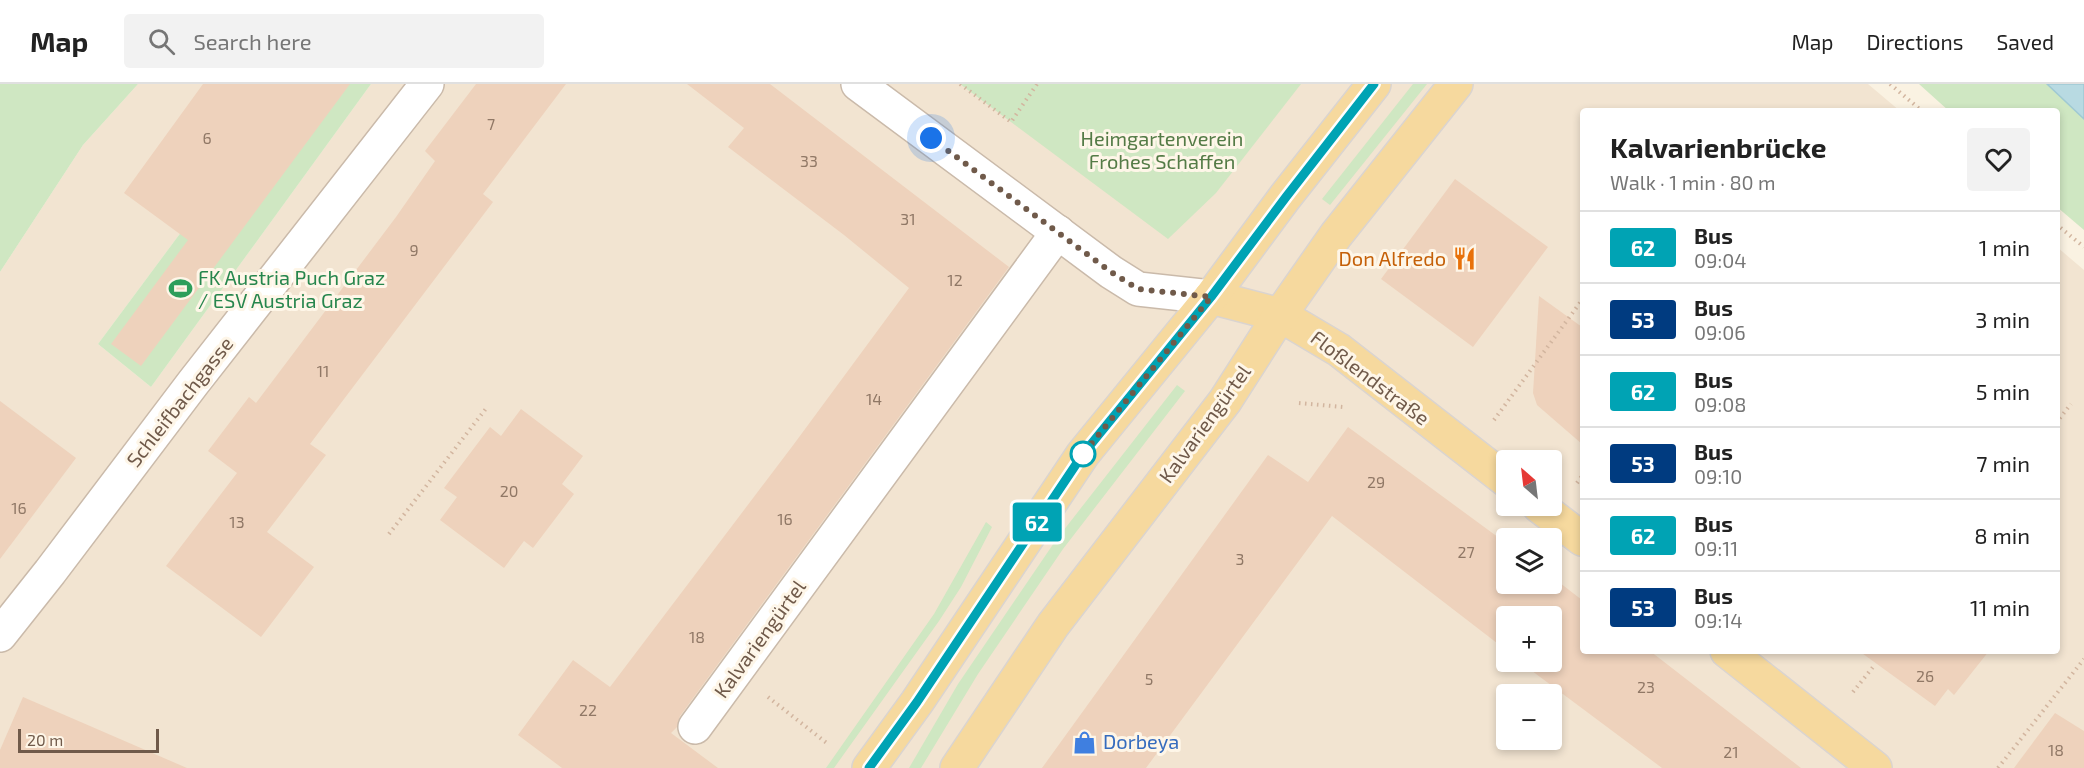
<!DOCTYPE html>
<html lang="en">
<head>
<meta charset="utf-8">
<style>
	:root { --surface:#fff; --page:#f2f2f2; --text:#222; --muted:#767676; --line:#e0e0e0 }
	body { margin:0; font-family:"Exo 2",sans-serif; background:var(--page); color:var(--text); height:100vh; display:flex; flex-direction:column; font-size:22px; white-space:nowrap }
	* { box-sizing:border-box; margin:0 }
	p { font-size:20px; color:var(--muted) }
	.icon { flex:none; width:33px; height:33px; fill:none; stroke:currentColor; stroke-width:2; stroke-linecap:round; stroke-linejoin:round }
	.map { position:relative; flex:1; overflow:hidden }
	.side { position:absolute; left:1580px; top:24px; width:480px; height:546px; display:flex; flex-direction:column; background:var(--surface); border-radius:6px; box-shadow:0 3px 9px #0003 }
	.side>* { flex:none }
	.badge { padding:0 12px; border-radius:4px; font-size:21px; line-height:39px }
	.needle { width:39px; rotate:332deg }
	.buttons { position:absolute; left:1496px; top:366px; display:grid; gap:12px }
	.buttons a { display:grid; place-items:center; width:66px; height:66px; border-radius:6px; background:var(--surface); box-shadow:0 3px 9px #0003; font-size:30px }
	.scale { position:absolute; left:18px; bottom:15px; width:141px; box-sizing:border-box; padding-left:6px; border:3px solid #705a4a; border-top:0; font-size:16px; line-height:21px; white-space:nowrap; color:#705a4a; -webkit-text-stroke:4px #fef6e8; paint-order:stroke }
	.you { position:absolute; width:30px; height:30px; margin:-15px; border:4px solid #fff; border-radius:50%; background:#1a73e8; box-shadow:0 0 0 9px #1a73e833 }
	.map>.badge { position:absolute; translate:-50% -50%; box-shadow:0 0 0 3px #fff }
	.round { display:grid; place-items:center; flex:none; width:63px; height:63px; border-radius:6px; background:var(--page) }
	.summary { display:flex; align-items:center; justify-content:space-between; height:102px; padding:0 30px }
	h1 { font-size:28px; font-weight:700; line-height:45px }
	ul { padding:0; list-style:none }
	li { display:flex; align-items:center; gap:18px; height:72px; padding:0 30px; border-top:2px solid var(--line) }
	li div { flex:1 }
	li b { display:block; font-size:22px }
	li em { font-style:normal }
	li .badge { min-width:66px; font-weight:700; text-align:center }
	header { display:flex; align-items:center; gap:36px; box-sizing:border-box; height:84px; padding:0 30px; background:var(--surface); border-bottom:2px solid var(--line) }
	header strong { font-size:28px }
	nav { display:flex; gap:33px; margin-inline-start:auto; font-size:21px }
	.search { width:420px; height:54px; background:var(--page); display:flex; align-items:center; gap:15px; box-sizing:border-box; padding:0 21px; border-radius:6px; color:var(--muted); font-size:22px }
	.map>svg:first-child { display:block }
	.residential { fill:#f2e4d1; fill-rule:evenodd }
	.green { fill:#cfe7c2 }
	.water { fill:#b8dae2; stroke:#9fc9d3; stroke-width:1.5 }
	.building { fill:#eed2bc }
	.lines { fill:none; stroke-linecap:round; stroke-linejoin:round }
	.minor-casing { stroke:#cabaaa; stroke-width:36 }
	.major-casing { stroke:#dad4d0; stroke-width:36 }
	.path { stroke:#d2b59f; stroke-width:4; stroke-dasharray:1.5 4.5; stroke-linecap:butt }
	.minor { stroke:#fff; stroke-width:33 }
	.major { stroke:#f6d99e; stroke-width:33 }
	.line-casing { stroke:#fff; stroke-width:14 }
	.line { stroke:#00a3b4; stroke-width:9 }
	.walk { stroke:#705a4a; stroke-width:6; stroke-dasharray:0 10.8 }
	.stop-dot { fill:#fff; stroke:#00a3b4; stroke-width:3 }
	.labels { text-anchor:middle; stroke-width:6; stroke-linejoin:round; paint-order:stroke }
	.number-label { font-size:16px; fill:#907866 }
	.park-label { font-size:20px; fill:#547b46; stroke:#fef6e8 }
	.food-label { font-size:20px; fill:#c56008; stroke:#fef6e8; text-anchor:end }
	.leisure-label { font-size:20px; fill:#27864d; stroke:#fef6e8; text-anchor:start }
	.street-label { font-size:20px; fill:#705a4a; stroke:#fef6e8 }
	.shop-label { font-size:20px; fill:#366cbe; stroke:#fef6e8; text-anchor:start }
</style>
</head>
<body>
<header>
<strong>Map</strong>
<div class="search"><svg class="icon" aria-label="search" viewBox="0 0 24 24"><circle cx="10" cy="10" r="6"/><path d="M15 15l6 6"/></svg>Search here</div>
<nav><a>Map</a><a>Directions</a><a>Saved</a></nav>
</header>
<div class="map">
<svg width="2084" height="684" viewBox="0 0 2084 684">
	<rect width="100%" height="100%" fill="#faf2e2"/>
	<path class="residential" d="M138,0h153l-193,260 53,43 220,-303h1497l32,27h-318v540h474l1,-404 27,23v498h-2084v-496l83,-127zM1506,376h45v46h-45zM1506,454h45v46h-45zM1506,532h45v46h-45zM1506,610h45v46h-45z"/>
	<g class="green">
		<polygon points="0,0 138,0 83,61 0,188"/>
		<polygon points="291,0 371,0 151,303 98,260"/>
		<polygon points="960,0 1301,0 1216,109 1168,155"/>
		<polygon points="1413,0 1427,0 1330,121 1322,115"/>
		<polygon points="1919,0 2047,0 2084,35 2084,146 2057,123 2056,27 1949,27"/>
		<polygon points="1177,301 1185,307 1063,465 978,590 921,684 909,684 958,600 1056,456"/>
		<polygon points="986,438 992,443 961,503 939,537 834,684 826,684 934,530"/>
	</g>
	<polygon class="water" points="2047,0 2084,0 2084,35"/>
	<g class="building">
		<polygon points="203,0 350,0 141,282 111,260 188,156 124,109"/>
		<polygon points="476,0 566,0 483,110 493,118 310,360 326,371 267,448 314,483 261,553 166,482 237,389 208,367 249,313 256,319 396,133 435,77 425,67"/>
		<polygon points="687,0 770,0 1009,183 680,632 677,643 671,649 718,684 562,684 518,651 573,576 610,603 794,360 909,204 844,151 728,63 744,44"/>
		<polygon points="1455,95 1548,163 1473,263 1381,195"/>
		<polygon points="1539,212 1582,243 1582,360 1537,321 1533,309"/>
		<polygon points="0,317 76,374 0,475"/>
		<polygon points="521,325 583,372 562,400 574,410 533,464 524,457 504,484 440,436 457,413 444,404 490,343 501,352"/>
		<polygon points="1348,343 1506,459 1506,500 1551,500 1551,492 1582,516 1582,567 1650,567 1801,684 1662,684 1520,578 1551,578 1551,532 1506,532 1506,566 1332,432 1146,684 1042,684 1268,371 1308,398"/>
		<polygon points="1859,567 1989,567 1954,611 1948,605 1935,622"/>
		<polygon points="23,613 187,684 0,684 0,666"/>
		<polygon points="2055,629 2084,647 2084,684 2014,684"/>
	</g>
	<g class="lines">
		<defs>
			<g id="minor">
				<polyline points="858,0 1111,188 1138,205 1211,213"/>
				<polyline points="0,551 50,488 193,299 427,0"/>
				<polyline points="695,643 1058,148"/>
			</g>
			<g id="major">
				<polyline points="1211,213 1280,231 1339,266 1506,396"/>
				<polyline points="1539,422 1582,455"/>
				<polyline points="1727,567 1875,684"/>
				<polyline points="869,684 917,618 1083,370 1211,213 1285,113 1374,0"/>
				<polyline points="957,684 1053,541 1225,317 1280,231 1336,151 1456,0"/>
			</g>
		</defs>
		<use href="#minor" class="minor-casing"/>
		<use href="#major" class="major-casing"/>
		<g class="path">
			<polyline points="960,0 1011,38 1037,0"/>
			<polyline points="1890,0 1922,27"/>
			<polyline points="2056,140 2084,163"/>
			<polyline points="1299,319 1343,323"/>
			<polyline points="1494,336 1582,216"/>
			<polyline points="2056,339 2071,320"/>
			<polyline points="1577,399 1582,392"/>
			<polyline points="389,450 488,322"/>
			<polyline points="1853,608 1873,583"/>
			<polyline points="768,613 828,660"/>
			<polyline points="1998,684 2084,575"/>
		</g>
		<use href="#minor" class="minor"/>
		<use href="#major" class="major"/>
	</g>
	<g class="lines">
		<defs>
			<polyline id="line" points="869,684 917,618 1083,370 1211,213 1286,113 1374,0"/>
		</defs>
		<use href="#line" class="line-casing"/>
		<use href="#line" class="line"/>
		<polyline class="walk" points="931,54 1111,188 1138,205 1211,213 1083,370"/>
	</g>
	<defs>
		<symbol id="restaurant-bare" viewBox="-9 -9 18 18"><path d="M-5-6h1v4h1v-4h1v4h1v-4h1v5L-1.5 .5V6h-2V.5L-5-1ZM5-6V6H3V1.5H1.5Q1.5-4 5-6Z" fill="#e8710a" stroke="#fef6e8" stroke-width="2.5" paint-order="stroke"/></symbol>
		<symbol id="stadium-bare" viewBox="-9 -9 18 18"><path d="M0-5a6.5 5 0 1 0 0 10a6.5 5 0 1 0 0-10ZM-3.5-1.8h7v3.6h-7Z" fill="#2e9e5b" stroke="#fef6e8" stroke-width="2.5" paint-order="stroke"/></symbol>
		<symbol id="shop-bare" viewBox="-9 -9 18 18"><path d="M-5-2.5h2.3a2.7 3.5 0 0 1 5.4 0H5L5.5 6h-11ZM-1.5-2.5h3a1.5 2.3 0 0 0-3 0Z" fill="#3f7fe0" stroke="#fef6e8" stroke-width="2.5" paint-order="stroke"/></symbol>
	</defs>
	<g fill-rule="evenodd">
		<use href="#restaurant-bare" x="1448" y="158" width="33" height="33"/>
		<use href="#stadium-bare" x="164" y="188" width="33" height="33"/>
		<use href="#shop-bare" x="1068" y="642" width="33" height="33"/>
	</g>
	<circle class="stop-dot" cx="1083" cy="370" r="12"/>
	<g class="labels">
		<g class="number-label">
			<text x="491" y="46">7</text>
			<text x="207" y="60">6</text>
			<text x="809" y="83">33</text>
			<text x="908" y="141">31</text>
			<text x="414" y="172">9</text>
			<text x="955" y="202">12</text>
			<text x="323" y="293">11</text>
			<text x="874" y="321">14</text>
			<text x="1376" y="404">29</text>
			<text x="509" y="413">20</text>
			<text x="19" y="430">16</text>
			<text x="785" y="441">16</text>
			<text x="237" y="444">13</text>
			<text x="1466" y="474">27</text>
			<text x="1240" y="481">3</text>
			<text x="697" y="559">18</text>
			<text x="1925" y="598">26</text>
			<text x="1149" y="601">5</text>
			<text x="1646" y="609">23</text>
			<text x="588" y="632">22</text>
			<text x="2056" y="672">18</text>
			<text x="1731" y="674">21</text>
		</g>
		<g class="park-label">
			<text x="1162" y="62">Heimgartenverein<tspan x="1162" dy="23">Frohes Schaffen</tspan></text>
		</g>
		<g class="food-label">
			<text x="1446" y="182">Don Alfredo</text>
		</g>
		<g class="leisure-label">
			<text x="198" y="201">FK Austria Puch Graz<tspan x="198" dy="23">/ ESV Austria Graz</tspan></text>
		</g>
		<g class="street-label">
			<text transform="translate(1370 294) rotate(37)" y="7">Floßlendstraße</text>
			<text transform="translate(180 318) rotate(-52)" y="7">Schleifbachgasse</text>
			<text transform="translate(1205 340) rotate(-54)" y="7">Kalvariengürtel</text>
			<text transform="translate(760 555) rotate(-54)" y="7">Kalvariengürtel</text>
		</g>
		<g class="shop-label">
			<text x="1103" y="665">Dorbeya</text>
		</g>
	</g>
</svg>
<div class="buttons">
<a><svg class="needle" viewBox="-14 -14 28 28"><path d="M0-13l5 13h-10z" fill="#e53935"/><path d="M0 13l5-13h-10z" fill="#767676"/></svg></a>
<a><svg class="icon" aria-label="layers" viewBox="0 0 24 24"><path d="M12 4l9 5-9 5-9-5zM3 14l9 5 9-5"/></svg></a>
<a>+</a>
<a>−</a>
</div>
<div class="scale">20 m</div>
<div class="you" style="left:931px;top:54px"></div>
<b class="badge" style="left:1037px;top:438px;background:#00a3b4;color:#fff">62</b>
<section class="side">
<div class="summary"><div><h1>Kalvarienbrücke</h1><p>Walk · 1 min · 80 m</p></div><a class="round"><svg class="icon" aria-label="heart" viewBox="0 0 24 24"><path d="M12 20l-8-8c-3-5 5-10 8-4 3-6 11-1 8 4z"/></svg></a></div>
<ul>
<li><span class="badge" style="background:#00a3b4;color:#fff">62</span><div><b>Bus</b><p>09:04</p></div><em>1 min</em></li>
<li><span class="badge" style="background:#003b80;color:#fff">53</span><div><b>Bus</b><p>09:06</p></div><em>3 min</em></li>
<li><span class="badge" style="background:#00a3b4;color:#fff">62</span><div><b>Bus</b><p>09:08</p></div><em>5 min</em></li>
<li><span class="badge" style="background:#003b80;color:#fff">53</span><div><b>Bus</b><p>09:10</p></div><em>7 min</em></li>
<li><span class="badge" style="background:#00a3b4;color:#fff">62</span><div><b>Bus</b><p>09:11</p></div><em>8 min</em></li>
<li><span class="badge" style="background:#003b80;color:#fff">53</span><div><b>Bus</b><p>09:14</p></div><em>11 min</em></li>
</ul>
</section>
</div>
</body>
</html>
